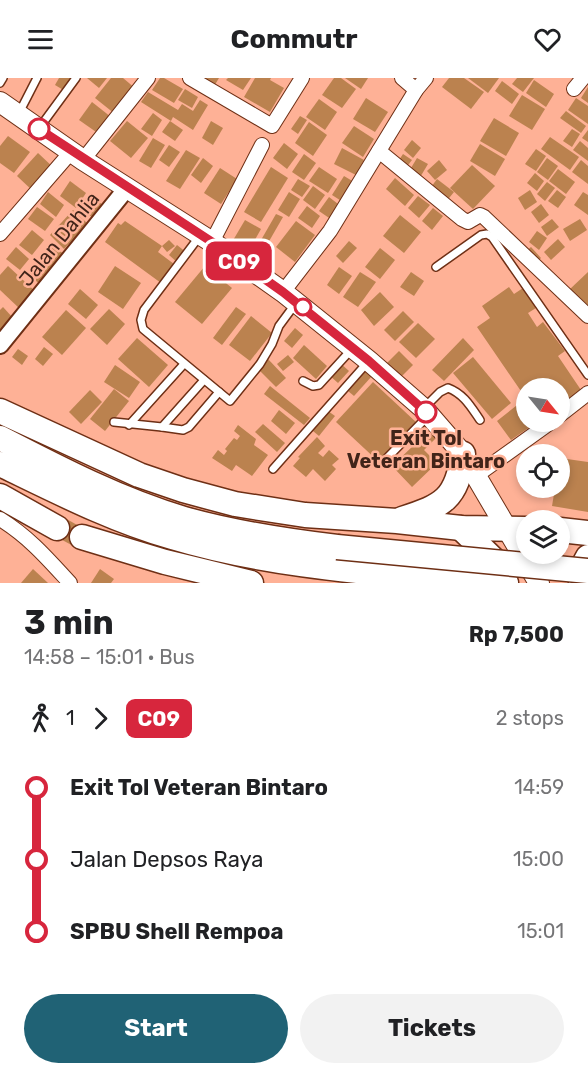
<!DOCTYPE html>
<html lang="en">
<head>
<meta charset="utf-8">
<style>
	:root { --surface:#fff; --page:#f2f2f2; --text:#202124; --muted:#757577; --accent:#206275 }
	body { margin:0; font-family:Rubik,sans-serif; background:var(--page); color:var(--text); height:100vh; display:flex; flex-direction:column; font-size:22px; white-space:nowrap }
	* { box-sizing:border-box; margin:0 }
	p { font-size:20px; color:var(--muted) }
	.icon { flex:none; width:33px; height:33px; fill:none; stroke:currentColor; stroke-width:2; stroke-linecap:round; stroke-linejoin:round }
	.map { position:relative; height:505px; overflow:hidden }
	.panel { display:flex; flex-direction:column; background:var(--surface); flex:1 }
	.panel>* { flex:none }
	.badge { padding:0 12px; border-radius:9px; font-size:21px; line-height:39px }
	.needle { width:39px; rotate:120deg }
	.fabs { position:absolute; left:516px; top:300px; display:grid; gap:12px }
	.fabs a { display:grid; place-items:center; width:54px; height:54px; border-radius:50%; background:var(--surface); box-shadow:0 3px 9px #0003; font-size:30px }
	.map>.badge { position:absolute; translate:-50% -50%; box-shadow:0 0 0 3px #fff }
	.legs { display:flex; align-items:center; gap:9px; height:66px; padding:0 24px; font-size:20px }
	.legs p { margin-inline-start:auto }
	.summary { display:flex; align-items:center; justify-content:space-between; height:102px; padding:0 24px }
	h1 { font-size:33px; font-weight:700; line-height:45px }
	.cta { display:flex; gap:12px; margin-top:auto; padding:12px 24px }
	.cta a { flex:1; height:69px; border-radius:36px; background:var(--accent); color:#fff; font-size:24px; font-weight:700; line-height:69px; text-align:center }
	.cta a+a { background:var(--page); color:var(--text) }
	ul { padding:0 24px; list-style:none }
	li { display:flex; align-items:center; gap:21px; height:72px; font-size:22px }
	li i { display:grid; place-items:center; width:9px; height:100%; margin:0 8px; background:currentColor }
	li i::after { content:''; width:15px; height:15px; margin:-8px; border:4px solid; border-radius:50%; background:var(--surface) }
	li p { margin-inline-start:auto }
	li:first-child i { background:linear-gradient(#0000 50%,currentColor 0) }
	li:last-child i { background:linear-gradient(currentColor 50%,#0000 0) }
	header { display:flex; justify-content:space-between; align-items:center; height:78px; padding:0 24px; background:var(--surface); font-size:27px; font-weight:700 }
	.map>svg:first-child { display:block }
	.building { fill:#bb824f }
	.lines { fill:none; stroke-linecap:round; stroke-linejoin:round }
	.service-casing { stroke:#6e2f15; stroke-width:10 }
	.minor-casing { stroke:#6e2f15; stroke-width:16 }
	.tertiary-casing { stroke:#6e2f15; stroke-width:20 }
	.secondary-casing { stroke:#6e2f15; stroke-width:22 }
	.motorway-casing { stroke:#6e2f15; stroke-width:27 }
	.service { stroke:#fff; stroke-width:7 }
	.minor { stroke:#fff; stroke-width:14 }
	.tertiary { stroke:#fff; stroke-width:16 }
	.secondary { stroke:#fff; stroke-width:20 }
	.motorway { stroke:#fff; stroke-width:24 }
	.motorway-bridge-casing { stroke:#6e2f15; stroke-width:27; stroke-linecap:butt }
	.motorway-bridge { stroke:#fff; stroke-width:24 }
	.line-1-casing { stroke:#fff; stroke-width:14 }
	.line-1 { stroke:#d7263d; stroke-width:9 }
	.stop-1-dot { fill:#fff; stroke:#d7263d; stroke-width:3 }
	.labels { text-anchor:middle; stroke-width:5; stroke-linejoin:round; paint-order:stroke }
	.street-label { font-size:20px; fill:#412419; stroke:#feb196 }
	.stop-label { font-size:20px; font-weight:bold; fill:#412419; stroke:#feb196 }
</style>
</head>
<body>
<header><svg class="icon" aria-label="menu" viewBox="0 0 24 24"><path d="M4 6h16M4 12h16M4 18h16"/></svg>Commutr<svg class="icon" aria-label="heart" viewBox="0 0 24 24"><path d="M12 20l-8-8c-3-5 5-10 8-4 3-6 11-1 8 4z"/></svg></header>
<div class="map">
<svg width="588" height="505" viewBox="0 0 588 505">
	<rect width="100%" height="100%" fill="#feb196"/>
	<g class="building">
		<polygon points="59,0 72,0 65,13 55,7"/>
		<polygon points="87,0 107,0 99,10"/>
		<polygon points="111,0 123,0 136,11 115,36 95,20"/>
		<polygon points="160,0 164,0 183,11 174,25 152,12"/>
		<polygon points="195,0 219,0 213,10"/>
		<polygon points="228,0 251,0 243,12 226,2"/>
		<polygon points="255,0 271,0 270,2 284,10 270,34 244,19"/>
		<polygon points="334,0 341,0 356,11 342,30 322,17"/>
		<polygon points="345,0 368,0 361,11"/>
		<polygon points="449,0 464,0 484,14 471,31 442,9"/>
		<polygon points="468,0 499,0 488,15"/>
		<polygon points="517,0 534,0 523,14 512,6"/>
		<polygon points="534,2 554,16 546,29 526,15"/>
		<polygon points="502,3 519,16 512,26 495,13"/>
		<polygon points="588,9 588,25 581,20"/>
		<polygon points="185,11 198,19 192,30 178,22"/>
		<polygon points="148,14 178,32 182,26 193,33 200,22 208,27 193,52 173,39 171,43 141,24"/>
		<polygon points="522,17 545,31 532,52 509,38"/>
		<polygon points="366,20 388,34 375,54 353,41"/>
		<polygon points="576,20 588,28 588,46 568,32"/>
		<polygon points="319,21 337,34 325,52 306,39"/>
		<polygon points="92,24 111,39 99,56 79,42"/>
		<polygon points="566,33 586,48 581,55 560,40"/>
		<polygon points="153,35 162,42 152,58 141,51"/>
		<polygon points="300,38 307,42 298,56 291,51"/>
		<polygon points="494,40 519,55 506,78 480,63"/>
		<polygon points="127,43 148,60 131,80 110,63"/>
		<polygon points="170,43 183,52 175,63 162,54"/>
		<polygon points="211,43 223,50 213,67 202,60"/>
		<polygon points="309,44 327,57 313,78 295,65"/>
		<polygon points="354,48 374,61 363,79 342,65"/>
		<polygon points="572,51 580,56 572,69 563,63"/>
		<polygon points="588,52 588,64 582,60"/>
		<polygon points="8,58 30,74 14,95 0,85 0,68"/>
		<polygon points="550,59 579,79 570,92 541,71"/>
		<polygon points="153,60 165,67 151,90 139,83"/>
		<polygon points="412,62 421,70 413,80 404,72"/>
		<polygon points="580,63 588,70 588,83 573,72"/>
		<polygon points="284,65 298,76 287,91 273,80"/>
		<polygon points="480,66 505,81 495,98 470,83"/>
		<polygon points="169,67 180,74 169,89 159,82"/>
		<polygon points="342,70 364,82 356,97 334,86"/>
		<polygon points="536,71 546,78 536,93 525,86"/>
		<polygon points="186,72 200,80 180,111 166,103"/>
		<polygon points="38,75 55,91 34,114 17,98"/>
		<polygon points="304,76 316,85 304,102 292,94"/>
		<polygon points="403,76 412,82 405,91 397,85"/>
		<polygon points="203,80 213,88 201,105 191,97"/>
		<polygon points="417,80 428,86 419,101 408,95"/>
		<polygon points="547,80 558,88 548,102 537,94"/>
		<polygon points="439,82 447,92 435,102 427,93"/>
		<polygon points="581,82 588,88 588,106 572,94"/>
		<polygon points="472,87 495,108 473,131 450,110"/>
		<polygon points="271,89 288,100 261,144 244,134"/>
		<polygon points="319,89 337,101 328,115 309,103"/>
		<polygon points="220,90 237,101 221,126 204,115"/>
		<polygon points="558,91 575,104 566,116 549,103"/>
		<polygon points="535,95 544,103 537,113 527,105"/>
		<polygon points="344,98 359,107 346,126 332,117"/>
		<polygon points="395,100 414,117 405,128 386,111"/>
		<polygon points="298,101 310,108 302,119 291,112"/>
		<polygon points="437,101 454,114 445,125 429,112"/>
		<polygon points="70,103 86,115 76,130 60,118"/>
		<polygon points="547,104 555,110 545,123 537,116"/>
		<polygon points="313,108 325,117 315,131 303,122"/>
		<polygon points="530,112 537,124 525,132 518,120"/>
		<polygon points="557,112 566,119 558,130 548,123"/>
		<polygon points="48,114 64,127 56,139 40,126"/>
		<polygon points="289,114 300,121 289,139 278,132"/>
		<polygon points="583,114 588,117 588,137 574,127"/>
		<polygon points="89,116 108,131 98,144 79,129"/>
		<polygon points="418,118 430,127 419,140 408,130"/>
		<polygon points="329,119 342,129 332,142 319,133"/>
		<polygon points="541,126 549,137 539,145 531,134"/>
		<polygon points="307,128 320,138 312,150 298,140"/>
		<polygon points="37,129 54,141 45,153 28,141"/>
		<polygon points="433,130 443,138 432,152 422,143"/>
		<polygon points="73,132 88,146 64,171 50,157"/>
		<polygon points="276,136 283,139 264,172 257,169"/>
		<polygon points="400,137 421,154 404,175 383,158"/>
		<polygon points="552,141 559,149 547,158 541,149"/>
		<polygon points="580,141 587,152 570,163 563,151"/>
		<polygon points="245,142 261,151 248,174 232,164"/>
		<polygon points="125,143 162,168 169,162 175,168 167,174 162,168 158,174 174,186 161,205 105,164 118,145 121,147"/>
		<polygon points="296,143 315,157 295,184 276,169"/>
		<polygon points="32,152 44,162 32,177 19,167"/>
		<polygon points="537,153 547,160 539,172 529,164"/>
		<polygon points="558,161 565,169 551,182 544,174"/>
		<polygon points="349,163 357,170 343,185 336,178"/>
		<polygon points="53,167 66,178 42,208 29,197"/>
		<polygon points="177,167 187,175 178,185 169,177"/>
		<polygon points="16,169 29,181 20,192 6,181"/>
		<polygon points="531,169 541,180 536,185 525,174"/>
		<polygon points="380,170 395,182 380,201 365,189"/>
		<polygon points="8,188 36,214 20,231 0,212 0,197"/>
		<polygon points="115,188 141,205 123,231 98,214"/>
		<polygon points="205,188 232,210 202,246 175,224"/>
		<polygon points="339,189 352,198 339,216 327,207"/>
		<polygon points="360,194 376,204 358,229 343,219"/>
		<polygon points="411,194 424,203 414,218 400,209"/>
		<polygon points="588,194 588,233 569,212"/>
		<polygon points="509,209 514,216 523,210 536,230 528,235 537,249 543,244 565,273 558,278 581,312 560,327 560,310 540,310 538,309 526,310 526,317 525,319 477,249 490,240 482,228"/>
		<polygon points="80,211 98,227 86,241 68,226"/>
		<polygon points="380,214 394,229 374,248 361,232"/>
		<polygon points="3,229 13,240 0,252 0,232"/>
		<polygon points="236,229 246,236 222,267 213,260"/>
		<polygon points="109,231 125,246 107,267 90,251"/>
		<polygon points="66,232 86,250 62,277 42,259"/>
		<polygon points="403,233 414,244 395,263 384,252"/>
		<polygon points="251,238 272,255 250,283 229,267"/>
		<polygon points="418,245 435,261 416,280 399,264"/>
		<polygon points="295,250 303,257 292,270 284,263"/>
		<polygon points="137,260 168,287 149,309 118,281"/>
		<polygon points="463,260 474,272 444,303 432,292"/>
		<polygon points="304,267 327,288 316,301 293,280"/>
		<polygon points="44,269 53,276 43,288 35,281"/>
		<polygon points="18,271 28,278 22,287 12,279"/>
		<polygon points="399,273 413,287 398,302 384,288"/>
		<polygon points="288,277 294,284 283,293 277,286"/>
		<polygon points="473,279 511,325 492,341 453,295"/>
		<polygon points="268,281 286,300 276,309 258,291"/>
		<polygon points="340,285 349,293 338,305 329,297"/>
		<polygon points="115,287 140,304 129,320 104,304"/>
		<polygon points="366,293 372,298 354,318 348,313"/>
		<polygon points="373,304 417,345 380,385 336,344"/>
		<polygon points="270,308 310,340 304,347 264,316"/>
		<polygon points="114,311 129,323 105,353 90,341"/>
		<polygon points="90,312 102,324 81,346 69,334"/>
		<polygon points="526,320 526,344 537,344 511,362 497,343"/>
		<polygon points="279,332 295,345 286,356 271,343"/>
		<polygon points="328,333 335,338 319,358 313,353"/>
		<polygon points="263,346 285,365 277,374 255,354"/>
		<polygon points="238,347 256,361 254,367 268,377 252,398 236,387 232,393 212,380 218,372 224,377 227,373 225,371 234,360 237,362 240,358 234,353"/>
		<polygon points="426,350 436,360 424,372 437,385 412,409 392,388 414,367 411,364"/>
		<polygon points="317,359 325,368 318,375 323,379 329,372 339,381 332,387 336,391 325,403 313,391 306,399 293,388 300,380 298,379"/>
		<polygon points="560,380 588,384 588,434 552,428 555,410 560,410"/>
		<polygon points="63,439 86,452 77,470 53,457"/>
		<polygon points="33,491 48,505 21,505"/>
		<polygon points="100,491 114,501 111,505 91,505"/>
	</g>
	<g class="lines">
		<defs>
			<g id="service">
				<polyline points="0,5 3,0"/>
				<polyline points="19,35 37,0"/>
				<polyline points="40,49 76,0"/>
				<polyline points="199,159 144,232 141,242 143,251 230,323 260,286 272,266 279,248 296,225"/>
				<polyline points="436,189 481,157 487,156 492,159 588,297"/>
				<polyline points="303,303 313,308 319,307 351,272"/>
				<path d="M424,330l16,-16 8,-4c16,6 23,19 32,32"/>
				<polyline points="114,344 162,349 204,302"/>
				<polyline points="129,347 184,286"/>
				<polyline points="162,349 183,352 189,349 219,314"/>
				<polyline points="387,380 427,339"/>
				<polyline points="273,391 367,285"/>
			</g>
			<g id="minor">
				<polyline points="190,0 272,48 302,0"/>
				<polyline points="402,0 416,12"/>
				<polyline points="574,11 583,0"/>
				<polyline points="379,73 462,141 468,144 480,137 484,139 588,238"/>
				<polyline points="83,82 148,0"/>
				<polyline points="0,156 71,74"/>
				<polyline points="212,164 262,67"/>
				<polyline points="283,214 330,153 416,12 426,0"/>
				<polyline points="560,337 588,315"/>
				<polyline points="477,397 551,344"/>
				<path d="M0,441c29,18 47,39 70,64"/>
			</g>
			<polyline id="tertiary" points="0,267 127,110"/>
			<polyline id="secondary" points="0,24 83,82 212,164 283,214 369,283 424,331 463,376 539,505"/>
			<g id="motorway">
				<polyline points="0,333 139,397 183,412 235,426 305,437 397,443 461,450 526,451"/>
				<path d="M0,360c60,31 120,62 184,81 50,14 102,22 153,28"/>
				<path d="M0,386c56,27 112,56 172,73 100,30 206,36 310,46"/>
				<polyline points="0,418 57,450"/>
				<path d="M402,441c41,-13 55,-20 61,-65"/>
				<polyline points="461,450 498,486 506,505"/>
				<polyline points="560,452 588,455"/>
				<polyline points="82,459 165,484 251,505"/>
				<polyline points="581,505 582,490 588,479"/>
			</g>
		</defs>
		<use href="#service" class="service-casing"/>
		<use href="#minor" class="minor-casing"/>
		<use href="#tertiary" class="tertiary-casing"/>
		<use href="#secondary" class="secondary-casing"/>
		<use href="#motorway" class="motorway-casing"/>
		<use href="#service" class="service"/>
		<use href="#minor" class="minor"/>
		<use href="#tertiary" class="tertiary"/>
		<use href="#secondary" class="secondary"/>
		<use href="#motorway" class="motorway"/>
		<defs>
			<polyline id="motorway-bridge" points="337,469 588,493"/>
		</defs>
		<use href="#motorway-bridge" class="motorway-bridge-casing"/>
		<use href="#motorway-bridge" class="motorway-bridge"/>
	</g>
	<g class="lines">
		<defs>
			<polyline id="line-1" points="39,51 212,164 283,214 369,283 426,334"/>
		</defs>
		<use href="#line-1" class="line-1-casing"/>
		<use href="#line-1" class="line-1"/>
	</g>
	<g class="stop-1-dot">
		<circle cx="39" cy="51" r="10"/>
		<circle cx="303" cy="229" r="8"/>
		<circle cx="426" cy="334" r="10"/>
	</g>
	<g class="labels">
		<g class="street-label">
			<text transform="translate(59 161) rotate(-51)" y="7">Jalan Dahlia</text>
		</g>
		<g class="stop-label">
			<text x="426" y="367">Exit Tol<tspan x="426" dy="23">Veteran Bintaro</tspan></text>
		</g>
	</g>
</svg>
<div class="fabs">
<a><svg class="needle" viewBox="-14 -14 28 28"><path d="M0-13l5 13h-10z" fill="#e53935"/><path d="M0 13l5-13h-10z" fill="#757577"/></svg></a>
<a><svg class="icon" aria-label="locate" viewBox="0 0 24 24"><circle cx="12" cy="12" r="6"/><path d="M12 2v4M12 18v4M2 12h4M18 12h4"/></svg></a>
<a><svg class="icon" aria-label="layers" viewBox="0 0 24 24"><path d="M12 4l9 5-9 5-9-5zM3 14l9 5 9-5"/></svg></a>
</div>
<b class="badge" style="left:239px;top:183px;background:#d7263d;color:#fff">C09</b>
</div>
<section class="panel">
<div class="summary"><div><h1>3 min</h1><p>14:58 – 15:01 · Bus</p></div><b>Rp 7,500</b></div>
<div class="legs"><svg class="icon" aria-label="walk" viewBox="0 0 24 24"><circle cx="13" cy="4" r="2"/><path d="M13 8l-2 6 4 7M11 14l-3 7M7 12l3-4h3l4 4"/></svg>1<svg class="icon" aria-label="forward" viewBox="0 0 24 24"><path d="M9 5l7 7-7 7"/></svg><b class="badge" style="background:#d7263d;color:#fff">C09</b><p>2 stops</p></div>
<ul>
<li><i style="color:#d7263d"></i><b>Exit Tol Veteran Bintaro</b><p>14:59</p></li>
<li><i style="color:#d7263d"></i><span>Jalan Depsos Raya</span><p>15:00</p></li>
<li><i style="color:#d7263d"></i><b>SPBU Shell Rempoa</b><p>15:01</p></li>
</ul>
<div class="cta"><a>Start</a><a>Tickets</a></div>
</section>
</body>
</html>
